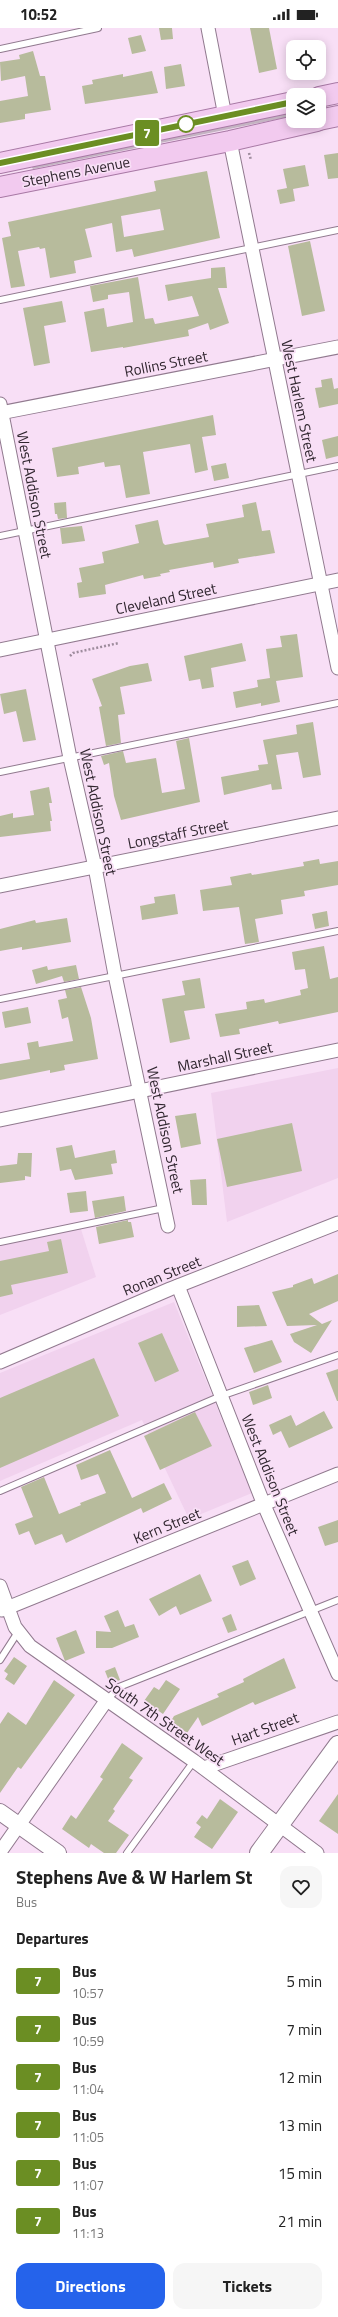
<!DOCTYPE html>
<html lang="en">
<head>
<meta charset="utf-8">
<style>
	:root { --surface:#fff; --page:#f6f6f6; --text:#222; --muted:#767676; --accent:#2563eb }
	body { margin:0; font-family:"Titillium Web",sans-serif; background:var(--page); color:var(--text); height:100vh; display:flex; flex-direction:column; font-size:15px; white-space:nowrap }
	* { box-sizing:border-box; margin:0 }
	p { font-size:13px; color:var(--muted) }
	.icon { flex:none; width:22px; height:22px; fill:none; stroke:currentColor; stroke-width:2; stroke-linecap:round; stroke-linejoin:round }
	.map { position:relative; height:1825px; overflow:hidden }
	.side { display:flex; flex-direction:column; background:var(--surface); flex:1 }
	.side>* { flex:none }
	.badge { padding:0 8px; border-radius:3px; font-size:14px; line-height:26px }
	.tools { position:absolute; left:286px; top:12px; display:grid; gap:8px }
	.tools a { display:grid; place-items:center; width:40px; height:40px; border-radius:8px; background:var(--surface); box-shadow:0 2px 10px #0003; font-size:20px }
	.map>.badge { position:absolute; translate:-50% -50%; box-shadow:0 0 0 2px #fff }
	h2 { padding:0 16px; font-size:15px; line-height:36px }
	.round { display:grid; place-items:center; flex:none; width:42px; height:42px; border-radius:12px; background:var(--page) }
	.summary { display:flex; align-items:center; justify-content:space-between; height:68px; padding:0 16px }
	h1 { font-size:19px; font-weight:700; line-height:30px }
	.button { display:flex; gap:8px; margin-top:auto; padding:8px 16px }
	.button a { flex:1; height:46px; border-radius:12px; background:var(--accent); color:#fff; font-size:16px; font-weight:700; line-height:46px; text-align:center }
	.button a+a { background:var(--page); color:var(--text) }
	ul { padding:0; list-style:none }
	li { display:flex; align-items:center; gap:12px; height:48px; padding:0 16px }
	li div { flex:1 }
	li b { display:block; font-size:15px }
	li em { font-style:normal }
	li .badge { min-width:44px; font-weight:700; text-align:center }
	.status { display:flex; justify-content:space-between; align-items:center; height:28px; padding:0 20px; background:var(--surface); direction:ltr }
	.status svg { height:11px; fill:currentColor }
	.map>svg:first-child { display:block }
	.built { fill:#f1d2ee }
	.green { fill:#c4b3c2 }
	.building { fill:#b7bb9c; fill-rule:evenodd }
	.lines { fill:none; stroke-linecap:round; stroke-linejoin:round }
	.service-casing { stroke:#917a8f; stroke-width:8 }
	.minor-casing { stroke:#917a8f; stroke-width:15 }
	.tertiary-casing { stroke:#917a8f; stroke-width:18 }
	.secondary-casing { stroke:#917a8f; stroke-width:20 }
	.primary-casing { stroke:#a879a5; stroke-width:22 }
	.path { stroke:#9e8c9d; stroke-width:2.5; stroke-dasharray:2 2; stroke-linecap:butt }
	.service { stroke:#fff; stroke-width:6 }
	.minor { stroke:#fff; stroke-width:13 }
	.tertiary { stroke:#fff; stroke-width:16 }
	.secondary { stroke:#fff; stroke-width:18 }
	.primary { stroke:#f2caef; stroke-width:20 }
	.line-casing { stroke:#fff; stroke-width:9 }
	.line { stroke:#6b8e23; stroke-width:6 }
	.stop-dot { fill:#fff; stroke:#6b8e23; stroke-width:2 }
	.labels { text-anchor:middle; stroke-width:3.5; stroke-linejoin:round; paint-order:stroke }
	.street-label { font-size:15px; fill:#30262f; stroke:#f8dff6 }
</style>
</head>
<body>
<div class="status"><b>10:52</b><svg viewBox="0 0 49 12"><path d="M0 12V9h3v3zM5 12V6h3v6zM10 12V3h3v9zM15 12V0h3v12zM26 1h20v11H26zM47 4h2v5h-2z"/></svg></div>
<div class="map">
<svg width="338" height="1825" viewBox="0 0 338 1825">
	<rect width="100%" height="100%" fill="#f8dff6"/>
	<g class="built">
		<polygon points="338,1040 338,1150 227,1194 211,1065"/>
		<polygon points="80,1198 96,1249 0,1287 0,1214"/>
		<polygon points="174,1274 252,1465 189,1491 142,1392 0,1453 0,1345"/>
	</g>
	<polygon class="green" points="293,81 293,88 33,141 30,136"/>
	<g class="building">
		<polygon points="159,0 172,0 173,11 161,12"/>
		<polygon points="250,0 269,0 277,41 259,45"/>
		<polygon points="141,7 146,23 132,26 128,10"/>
		<polygon points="33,23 40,48 45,48 51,82 25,86 25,91 0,95 0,73 28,68 25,48 1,53 0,34 20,31 19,27"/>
		<polygon points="181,36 185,58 166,61 164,39"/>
		<polygon points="152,43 158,65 85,76 82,58 93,56 92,52 123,46 123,49"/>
		<polygon points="338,125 338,150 328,151 324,127"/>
		<polygon points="305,137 309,158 293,161 295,173 280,176 277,162 287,160 283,141"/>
		<path d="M207,143l13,67 -86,19 -2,-8 -16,3 -4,-29 -27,6 7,28 -18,4 2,12 -26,5 -5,-30 -5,1 -1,-2 -21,4 7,35 -14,2 -9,-50 9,-2 -3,-14 148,-31 -2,-10zM160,181l4,21 -40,7 -3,-21z"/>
		<polygon points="310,213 325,283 302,288 288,218"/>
		<polygon points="225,239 227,260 218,260 229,295 210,302 208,295 188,302 189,308 123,320 123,319 91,324 84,284 104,280 107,299 133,294 129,264 108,267 108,271 93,274 90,258 138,249 145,291 153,290 155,296 199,288 192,268 168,273 165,257 211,250 211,240"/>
		<polygon points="62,273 66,294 44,298 50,335 34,338 23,280"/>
		<polygon points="332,350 334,361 338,360 338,376 319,380 315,360 322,359 321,352"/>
		<polygon points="213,387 216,407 202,409 208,442 195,445 190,416 143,424 150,466 126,470 120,437 105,439 104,434 78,439 79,446 57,449 52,420"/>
		<polygon points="338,408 338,428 326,431 322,412"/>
		<polygon points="226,435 229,450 214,453 211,438"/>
		<polygon points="66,474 67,490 58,491 57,486 55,486 54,475"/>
		<polygon points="256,474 262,503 270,502 275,525 238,531 239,535 214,540 213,534 169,542 170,544 160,546 161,548 144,551 143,547 105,557 106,566 79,570 77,555 82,554 79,540 104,535 102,524 139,515 135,497 158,492 163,515 165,517 209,509 206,496 244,489 242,477"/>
		<polygon points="82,498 85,513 62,516 60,500"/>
		<polygon points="297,606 303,649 276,653 280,674 261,678 261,675 236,680 233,664 258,659 257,652 270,650 266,621 282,619 280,608"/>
		<polygon points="242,615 246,633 211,640 214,659 202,661 200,651 189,653 184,628"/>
		<polygon points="148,635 152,653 120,659 125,686 118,687 121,715 106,718 99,679 102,678 92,651 130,638"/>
		<polygon points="26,661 36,712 23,714 16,683 4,686 0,666"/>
		<polygon points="313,694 321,747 303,750 298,724 276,727 282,761 272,762 271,756 224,767 221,749 259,742 258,737 268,736 263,712 297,706 296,697"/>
		<polygon points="189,710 200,774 121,792 114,768 109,735 104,737 101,728 123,723 126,735 156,730 162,765 185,761 176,713"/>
		<polygon points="49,759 52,775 49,775 52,793 50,793 51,803 0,809 0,788 13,785 13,790 34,787 30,763"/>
		<polygon points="319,831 320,836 338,833 338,857 304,863 305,868 281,872 283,886 255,891 259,914 245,916 239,879 203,883 200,862 232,857 230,849 251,845 252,847 304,838 303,834"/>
		<polygon points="175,866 178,886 142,892 140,878 155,875 154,869"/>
		<polygon points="327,883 329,898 315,901 312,886"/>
		<polygon points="67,890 71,914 22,922 22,919 0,923 0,901 35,892 36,895"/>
		<polygon points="324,918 330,951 338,949 338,984 279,996 278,993 239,1001 240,1006 220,1009 215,986 247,981 246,974 264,971 265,975 301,967 300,962 308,960 305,941 295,942 292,924"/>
		<polygon points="76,937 79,951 64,954 62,948 36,956 32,942 47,938 48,942"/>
		<polygon points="200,950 205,980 184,983 190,1011 170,1015 162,971 185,967 182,953"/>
		<polygon points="81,959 91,990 98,1031 64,1037 65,1042 50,1045 50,1042 0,1052 0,1036 30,1031 27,1015 38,1013 39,1019 73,1013 68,989 62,991 58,972 67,970 65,962"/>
		<polygon points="28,979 31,995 5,1000 2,984"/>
		<polygon points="196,1085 201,1116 181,1120 175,1088"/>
		<polygon points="292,1095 302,1143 227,1159 217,1111"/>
		<polygon points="72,1117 75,1130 115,1122 117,1135 111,1136 113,1146 75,1152 71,1141 60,1143 56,1120"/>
		<polygon points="18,1125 32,1125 31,1149 25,1148 25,1152 0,1155 0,1138 17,1136"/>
		<polygon points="206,1151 207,1177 192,1177 190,1152"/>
		<polygon points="86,1163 88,1183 70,1185 67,1165"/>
		<polygon points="124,1168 126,1183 95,1190 92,1173"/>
		<polygon points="128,1192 128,1194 131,1194 134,1209 99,1216 96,1199"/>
		<polygon points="61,1211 68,1245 11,1257 13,1266 0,1269 0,1233 49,1223 47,1214"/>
		<polygon points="338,1246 338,1273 309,1286 322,1296 332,1292 311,1325 294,1314 290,1306 317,1297 287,1298 272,1264 293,1259 293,1257 312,1250 314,1256"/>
		<polygon points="259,1277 267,1298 237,1299 237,1278"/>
		<polygon points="162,1305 179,1343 155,1354 138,1315"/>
		<polygon points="272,1312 282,1334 254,1345 244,1320"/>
		<polygon points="94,1330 119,1388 0,1440 0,1370"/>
		<polygon points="338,1341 338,1373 337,1373 326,1345"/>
		<polygon points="268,1357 272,1370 253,1377 249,1364"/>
		<polygon points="324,1383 333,1400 289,1420 281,1403 273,1407 269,1397 291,1387 296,1398"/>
		<polygon points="195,1384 212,1418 160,1442 144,1408"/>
		<polygon points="110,1422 132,1470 164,1455 172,1471 143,1485 141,1480 66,1515 62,1506 35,1517 29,1503 19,1507 15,1496 33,1489 21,1459 44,1449 59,1486 81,1477 80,1475 106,1465 98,1446 81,1452 76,1437"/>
		<polygon points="338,1492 338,1514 325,1518 318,1499"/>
		<polygon points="248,1532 256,1551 240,1558 232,1538"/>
		<polygon points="200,1546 212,1573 180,1587 176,1578 159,1588 149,1571"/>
		<polygon points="118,1582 125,1599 134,1596 139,1609 112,1620 96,1620 96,1603 111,1604 104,1588"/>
		<polygon points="231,1586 237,1602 228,1605 222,1590"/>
		<polygon points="76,1602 85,1625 65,1633 56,1610"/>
		<polygon points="14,1629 27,1638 14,1657 5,1651 8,1646 4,1643"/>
		<polygon points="284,1630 296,1660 255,1677 253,1674 202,1698 198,1689 187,1705 171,1693 174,1688 219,1669 217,1666 244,1654 243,1651"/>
		<polygon points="115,1639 120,1652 110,1656 105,1643"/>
		<polygon points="54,1652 75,1667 21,1741 18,1739 0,1765 0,1696 8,1684 26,1697"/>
		<polygon points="166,1652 180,1661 163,1686 144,1673 154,1659 159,1662"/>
		<polygon points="122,1715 143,1730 129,1750 133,1752 113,1781 115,1783 108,1793 129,1807 116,1825 104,1825 91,1816 89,1820 62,1801 71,1787 76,1791 103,1751 100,1749"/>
		<polygon points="338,1766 338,1806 319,1793"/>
		<polygon points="220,1771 238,1784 212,1821 194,1809 201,1799 196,1795 202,1787 207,1791"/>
	</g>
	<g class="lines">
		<defs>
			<g id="service">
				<polyline points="0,21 98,0"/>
				<polyline points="0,272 338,202"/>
				<polyline points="0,508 338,438"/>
				<polyline points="0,744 338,675"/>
				<polyline points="0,971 338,903"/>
				<polyline points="0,1214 164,1180"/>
				<polyline points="0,1463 221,1368 338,1327"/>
				<polyline points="0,1632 18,1604"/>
				<polyline points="106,1673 119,1659 338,1572"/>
				<polyline points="127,1825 194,1733"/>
			</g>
			<g id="minor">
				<polyline points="208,0 225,88"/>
				<polyline points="230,113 338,640"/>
				<polyline points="0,376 70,730 95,839 115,947 168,1198"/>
				<polyline points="0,385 338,319"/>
				<polyline points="0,622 338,552"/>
				<polyline points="0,858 338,790"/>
				<polyline points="0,1092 338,1022"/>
				<polyline points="178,1258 264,1477 338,1646"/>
				<polyline points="0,1334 170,1261 338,1195"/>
				<polyline points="0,1558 15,1599 30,1618 194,1733 317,1825"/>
				<polyline points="2,1582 338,1446"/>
				<polyline points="204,1740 338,1694"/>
				<polyline points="0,1824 106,1673"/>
			</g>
			<polyline id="tertiary" points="0,1784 58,1825"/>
			<polyline id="secondary" points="259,1825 338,1717"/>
			<g id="primary">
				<polyline points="319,69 338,65"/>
				<polyline points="319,92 338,88"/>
				<polyline points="0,135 293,74"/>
				<polyline points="0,159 230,113 317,93"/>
			</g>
		</defs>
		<use href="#service" class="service-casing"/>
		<use href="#minor" class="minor-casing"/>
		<use href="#tertiary" class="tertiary-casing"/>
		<use href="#secondary" class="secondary-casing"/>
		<use href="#primary" class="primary-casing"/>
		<g class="path">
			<polyline points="249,125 251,132"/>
			<polyline points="70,628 73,625 119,615"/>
		</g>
		<use href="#service" class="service"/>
		<use href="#minor" class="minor"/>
		<use href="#tertiary" class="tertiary"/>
		<use href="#secondary" class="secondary"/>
		<use href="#primary" class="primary"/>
	</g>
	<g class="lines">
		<defs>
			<polyline id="line" points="0,135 293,74"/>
		</defs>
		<use href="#line" class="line-casing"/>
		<use href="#line" class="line"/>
	</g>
	<circle class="stop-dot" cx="186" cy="96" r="8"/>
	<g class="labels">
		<g class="street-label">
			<text transform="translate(76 144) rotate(-11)" y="5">Stephens Avenue</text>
			<text transform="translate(166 336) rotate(-11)" y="5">Rollins Street</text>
			<text transform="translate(299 373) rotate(78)" y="5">West Harlem Street</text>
			<text transform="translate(34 467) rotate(79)" y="5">West Addison Street</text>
			<text transform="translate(166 571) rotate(-12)" y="5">Cleveland Street</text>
			<text transform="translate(98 784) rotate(78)" y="5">West Addison Street</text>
			<text transform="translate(178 806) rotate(-11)" y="5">Longstaff Street</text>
			<text transform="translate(225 1029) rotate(-12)" y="5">Marshall Street</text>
			<text transform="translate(165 1102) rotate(78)" y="5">West Addison Street</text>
			<text transform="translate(162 1248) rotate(-22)" y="5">Ronan Street</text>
			<text transform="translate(270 1447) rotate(68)" y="5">West Addison Street</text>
			<text transform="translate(167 1498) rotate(-22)" y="5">Kern Street</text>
			<text transform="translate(165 1694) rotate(35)" y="5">South 7th Street West</text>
			<text transform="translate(265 1701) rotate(-20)" y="5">Hart Street</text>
		</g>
	</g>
</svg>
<div class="tools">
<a><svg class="icon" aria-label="locate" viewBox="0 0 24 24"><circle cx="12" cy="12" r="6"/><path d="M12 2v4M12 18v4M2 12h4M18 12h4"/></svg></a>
<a><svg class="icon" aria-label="layers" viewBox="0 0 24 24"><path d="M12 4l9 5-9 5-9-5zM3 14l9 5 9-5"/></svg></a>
</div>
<b class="badge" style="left:147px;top:105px;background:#6b8e23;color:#fff">7</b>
</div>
<section class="side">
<div class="summary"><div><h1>Stephens Ave &amp; W Harlem St</h1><p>Bus</p></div><a class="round"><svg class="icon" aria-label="heart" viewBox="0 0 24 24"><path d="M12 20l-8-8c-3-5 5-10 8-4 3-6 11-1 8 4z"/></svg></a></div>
<h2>Departures</h2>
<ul>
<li><span class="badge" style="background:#6b8e23;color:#fff">7</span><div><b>Bus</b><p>10:57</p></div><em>5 min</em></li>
<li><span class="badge" style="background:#6b8e23;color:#fff">7</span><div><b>Bus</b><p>10:59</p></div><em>7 min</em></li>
<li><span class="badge" style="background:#6b8e23;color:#fff">7</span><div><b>Bus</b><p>11:04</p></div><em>12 min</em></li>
<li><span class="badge" style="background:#6b8e23;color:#fff">7</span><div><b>Bus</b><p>11:05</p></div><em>13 min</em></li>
<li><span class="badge" style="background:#6b8e23;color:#fff">7</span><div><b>Bus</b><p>11:07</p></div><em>15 min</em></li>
<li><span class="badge" style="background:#6b8e23;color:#fff">7</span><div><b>Bus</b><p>11:13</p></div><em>21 min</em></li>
</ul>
<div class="button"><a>Directions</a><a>Tickets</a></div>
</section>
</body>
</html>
